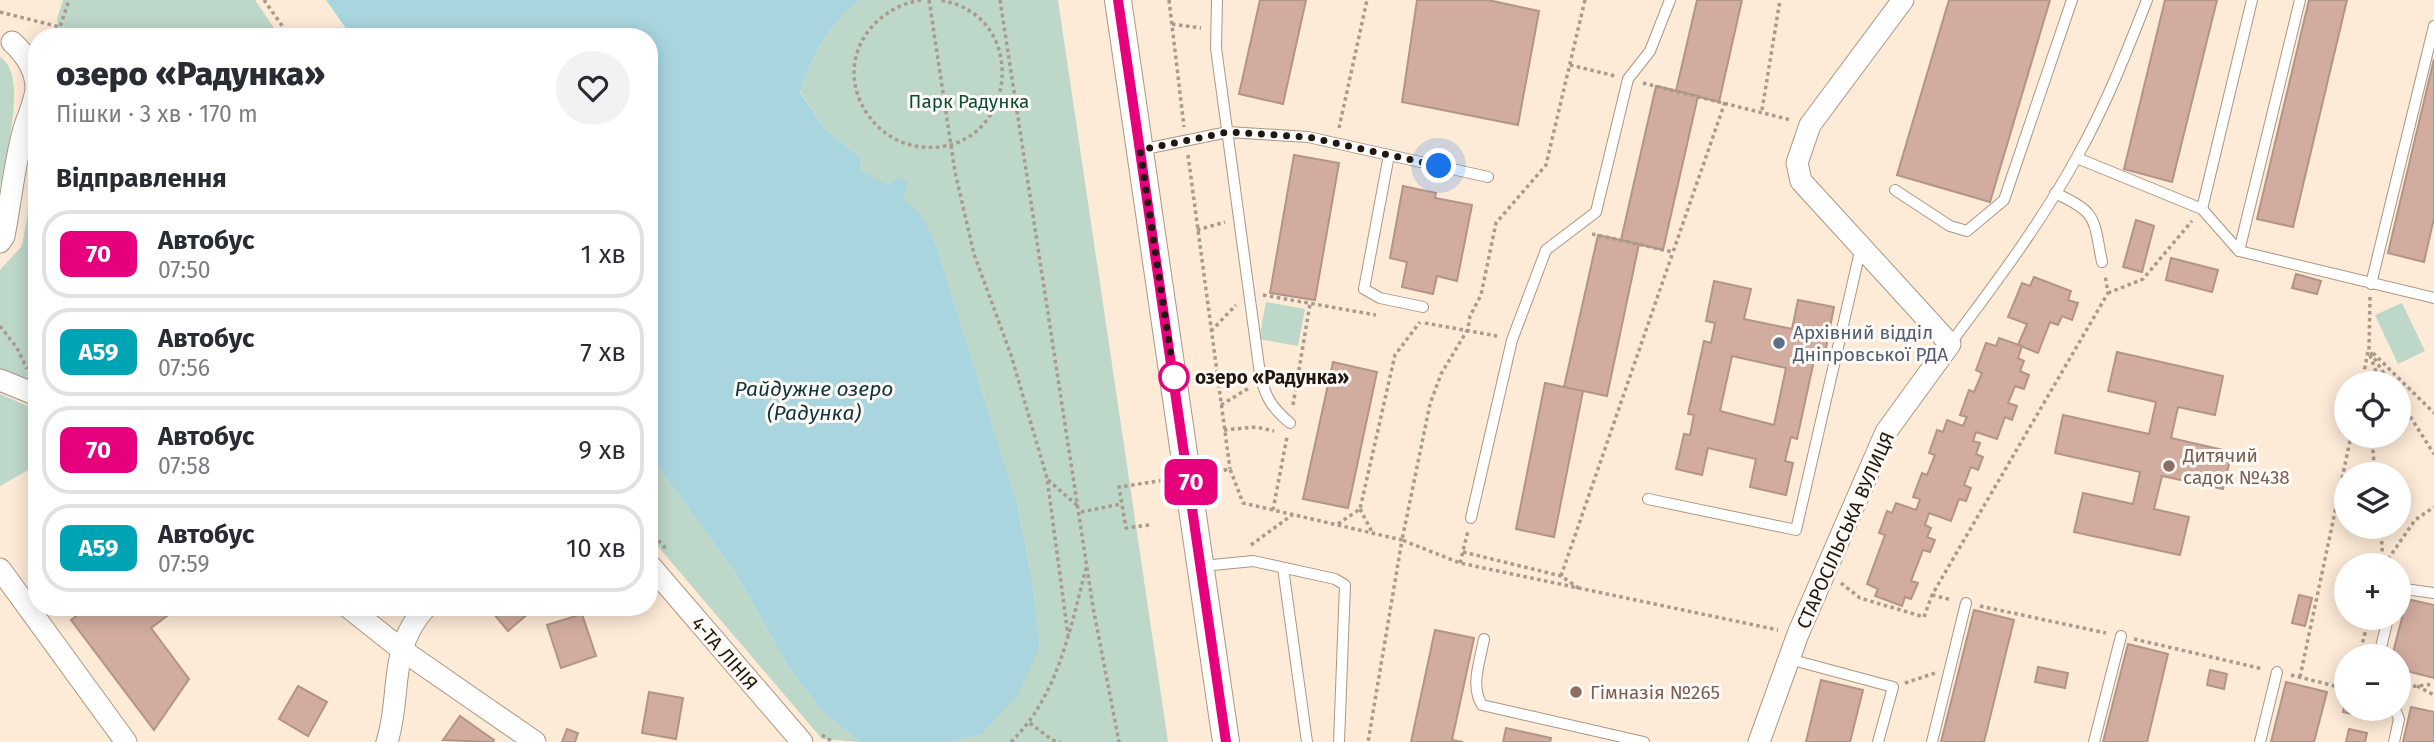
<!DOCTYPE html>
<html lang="uk">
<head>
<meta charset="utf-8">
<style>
	:root { --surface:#fff; --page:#f2f2f3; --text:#2b2b33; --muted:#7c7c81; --line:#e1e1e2 }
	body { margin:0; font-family:"Fira Sans",sans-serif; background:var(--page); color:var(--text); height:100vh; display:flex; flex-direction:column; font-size:26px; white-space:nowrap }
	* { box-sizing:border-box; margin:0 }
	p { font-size:23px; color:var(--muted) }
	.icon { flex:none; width:38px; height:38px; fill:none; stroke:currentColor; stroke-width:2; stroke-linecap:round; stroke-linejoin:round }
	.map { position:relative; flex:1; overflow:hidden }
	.details { position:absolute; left:28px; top:28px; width:630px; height:588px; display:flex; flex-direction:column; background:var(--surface); border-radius:28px; box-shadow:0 4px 18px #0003 }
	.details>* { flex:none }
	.badge { padding:0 14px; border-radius:10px; font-size:24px; line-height:46px }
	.tools { position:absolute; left:2334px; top:371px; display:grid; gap:14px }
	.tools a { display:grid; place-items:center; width:77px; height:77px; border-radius:50%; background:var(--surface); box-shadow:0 4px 18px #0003; font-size:35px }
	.you { position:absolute; width:35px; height:35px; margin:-18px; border:5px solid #fff; border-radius:50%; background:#1a73e8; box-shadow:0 0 0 10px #1a73e833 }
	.map>.badge { position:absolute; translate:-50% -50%; box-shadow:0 0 0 4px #fff }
	h2 { padding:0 28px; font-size:26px; line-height:63px }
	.round { display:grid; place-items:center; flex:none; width:74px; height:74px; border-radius:37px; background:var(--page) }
	.headline { display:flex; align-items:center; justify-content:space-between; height:119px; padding:0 28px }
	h1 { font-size:33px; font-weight:800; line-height:52px }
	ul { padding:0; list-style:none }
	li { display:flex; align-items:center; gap:21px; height:88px; margin:0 14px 10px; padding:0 14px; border:4px solid var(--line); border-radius:28px }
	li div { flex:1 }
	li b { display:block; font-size:26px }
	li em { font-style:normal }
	li .badge { min-width:77px; font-weight:700; text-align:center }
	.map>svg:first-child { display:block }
	.green { fill:#bdd7c9 }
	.water { fill:#a9d5df }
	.building { fill:#d2ad9f; stroke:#b29488; stroke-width:2; fill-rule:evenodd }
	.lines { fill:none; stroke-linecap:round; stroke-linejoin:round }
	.service-casing { stroke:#ad9681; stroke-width:12 }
	.minor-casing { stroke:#ad9681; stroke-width:23 }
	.tertiary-casing { stroke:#ad9681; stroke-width:28 }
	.path { stroke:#a99a8b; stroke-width:3.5; stroke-dasharray:3.5 3.5; stroke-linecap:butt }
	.service { stroke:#fff; stroke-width:10 }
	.minor { stroke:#fff; stroke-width:21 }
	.tertiary { stroke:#fff; stroke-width:26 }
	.line-casing { stroke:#fff; stroke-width:16 }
	.line { stroke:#e6007e; stroke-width:10 }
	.walk { stroke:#211810; stroke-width:7; stroke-dasharray:0 12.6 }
	.service-dot { fill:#5c6f8a; stroke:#fffaf5; stroke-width:2.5 }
	.stop-dot { fill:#fff; stroke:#e6007e; stroke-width:3.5 }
	.education-dot { fill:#8d6e63; stroke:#fffaf5; stroke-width:2.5 }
	.labels { text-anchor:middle; stroke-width:6; stroke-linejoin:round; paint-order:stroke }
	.park-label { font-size:19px; fill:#094e34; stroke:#fffaf5 }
	.service-label { font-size:19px; fill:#4e5e75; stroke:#fffaf5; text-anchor:start }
	.stop-label { font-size:19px; font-weight:bold; fill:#211810; stroke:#fffaf5; text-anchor:start }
	.education-label { font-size:19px; fill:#785e54; stroke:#fffaf5; text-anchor:start }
	.street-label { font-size:19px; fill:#211810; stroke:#fffaf5 }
	.water-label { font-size:21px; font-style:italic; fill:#0d363f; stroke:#fffaf5 }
</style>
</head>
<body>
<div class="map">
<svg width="2434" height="742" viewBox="0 0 2434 742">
	<rect width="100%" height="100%" fill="#fdead7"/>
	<g class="green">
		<polygon points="63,0 255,0 280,37 62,37 59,36 57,19"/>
		<path d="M859,0h199l110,742h-220l32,-7 60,-89 -8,-67 -16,-80 -81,-258c-20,-36 -38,-51 -74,-70l-1,-14 -35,-28 -25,-38c16,-41 25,-61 59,-91z"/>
		<path d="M0,57c29,17 5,102 0,131z"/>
		<polygon points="37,162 37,386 0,371 0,270 22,246"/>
		<polygon points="1266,302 1305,309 1298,346 1259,339"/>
		<polygon points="2402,303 2425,351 2398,364 2375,315"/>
		<polygon points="0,394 37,410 37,465 0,486"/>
		<polygon points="649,454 737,575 789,668 822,711 860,742 822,739 649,536"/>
	</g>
	<path class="water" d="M326,0h533c-32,28 -45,52 -59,92l25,37 35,28 1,14 27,14 11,-8 9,6 -5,15 16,15 16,28 81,258 16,80 8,67 -23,50 -37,39 -32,7h-88l-38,-31 -33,-43 -52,-93 -88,-121v-417h-297z"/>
	<g class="building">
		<polygon points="1260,0 1306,0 1283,104 1239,94"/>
		<polygon points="1417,0 1488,0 1539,11 1518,125 1402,102"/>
		<polygon points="1697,0 1742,0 1719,102 1676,91"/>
		<polygon points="1949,0 2050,0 1990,202 1897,175"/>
		<polygon points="2165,0 2217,0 2172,182 2124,169"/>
		<polygon points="2309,0 2347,0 2293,227 2257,219"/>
		<polygon points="2434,59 2434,218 2424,262 2388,253"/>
		<polygon points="1656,86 1698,96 1663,250 1621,240"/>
		<polygon points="1294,155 1339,163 1315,300 1270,293"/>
		<polygon points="1403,186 1436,193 1435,198 1472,205 1457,281 1437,276 1433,294 1402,287 1407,262 1390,258"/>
		<polygon points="2136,220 2154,226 2142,272 2123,267"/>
		<polygon points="1598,235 1639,244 1607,396 1564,387"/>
		<polygon points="2171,258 2218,270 2212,292 2166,280"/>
		<polygon points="2296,274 2321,281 2317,294 2292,288"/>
		<polygon points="2034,277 2071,291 2068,300 2078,303 2072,320 2062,316 2058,325 2050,322 2038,353 2018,345 2027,324 2008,317 2022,283 2030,286"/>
		<path d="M1714,281l37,8 -7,30 48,10 6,-29 36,7 -9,46 -9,-2 -19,88 -6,-2 -6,24 8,2 -7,32 -36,-8 6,-28 -48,-11 -6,27 -26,-6 8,-35 6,1 4,-20 -6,-1 16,-73 7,2 4,-20 -9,-2zM1732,356l54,12 -12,57 -54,-14z"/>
		<polygon points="1999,338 2022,346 2018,358 2024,361 2020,371 2029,375 2024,389 2015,386 2008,403 2017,406 2012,420 2005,417 1997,439 1976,432 1973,441 1980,443 1976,454 1983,457 1978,470 1971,467 1964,485 1971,488 1966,501 1959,499 1951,521 1929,513 1925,525 1931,528 1927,537 1935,540 1930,552 1923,550 1911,581 1918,583 1911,599 1905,597 1902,606 1875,596 1878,589 1867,584 1885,535 1879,533 1887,511 1892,513 1896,503 1916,510 1920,499 1913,497 1922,473 1927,475 1935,455 1929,453 1937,430 1943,432 1947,420 1963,426 1967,417 1960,415 1969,390 1974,392 1982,373 1976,370 1986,343 1996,346"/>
		<polygon points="2117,352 2223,376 2215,415 2178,407 2171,438 2232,452 2223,489 2162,476 2154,509 2189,517 2180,555 2074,532 2083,493 2133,504 2140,472 2055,453 2063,415 2149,434 2156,402 2108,391"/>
		<polygon points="1333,362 1377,372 1348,508 1303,499"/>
		<polygon points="1545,383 1583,391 1554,537 1516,529"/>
		<polygon points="2299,595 2312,598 2305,626 2292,623"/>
		<polygon points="2407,599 2434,605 2434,678 2399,669 2399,656 2392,656"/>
		<polygon points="88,607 179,607 151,628 189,679 154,730 71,620"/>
		<polygon points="488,607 536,607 508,631"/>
		<polygon points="1974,610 2014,620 1984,742 1941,742"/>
		<polygon points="582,614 596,656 561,668 547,625"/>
		<polygon points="1435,630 1474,638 1452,740 1463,742 1411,742"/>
		<polygon points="2128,644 2168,654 2147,742 2103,742"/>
		<polygon points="2038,667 2068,673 2065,688 2035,682"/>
		<polygon points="2210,670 2227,674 2224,689 2207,685"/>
		<polygon points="1821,680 1863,690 1850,742 1806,742"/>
		<polygon points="2286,682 2327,692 2314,742 2271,742"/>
		<polygon points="298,686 327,702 308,736 279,719"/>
		<polygon points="649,692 683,698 676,739 642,733"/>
		<polygon points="2346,697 2347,709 2370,709 2368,717 2343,712"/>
		<polygon points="2411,707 2434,712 2434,742 2403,742"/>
		<polygon points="460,716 494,740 493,742 443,740"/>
		<polygon points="1506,728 1551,738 1550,742 1503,742"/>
		<polygon points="567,729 578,733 575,742 562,742"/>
		<polygon points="2349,729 2367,733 2365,742 2346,742"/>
	</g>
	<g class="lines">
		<defs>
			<g id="service">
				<path d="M1217,0l-1,48 44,326c5,23 12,34 30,49"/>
				<polyline points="1140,150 1228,132 1308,137 1488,177"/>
				<polyline points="1389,155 1364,289 1380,298 1423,307"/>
				<polyline points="2077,158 2202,209 2239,251 2434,298"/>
				<polyline points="1895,190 1950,226 1967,231 2004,200 2072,0"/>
				<path d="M2055,193c43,20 38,24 47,69"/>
				<polyline points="2202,209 2252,0"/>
				<polyline points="2239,251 2300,0"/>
				<polyline points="2371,284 2434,26"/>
				<path d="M1950,344c45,-60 91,-121 127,-187 28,-50 49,-103 70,-157"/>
				<polyline points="1648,499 1796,530 1861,247"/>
				<polyline points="1471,518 1512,340 1546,250 1596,212 1628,79 1650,51 1670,0"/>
				<polyline points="1203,566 1253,561 1335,579 1345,585 1339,742"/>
				<polyline points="1283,568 1307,742"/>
				<polyline points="2399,593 2405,589 2434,593"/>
				<path d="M1484,639c-4,22 -14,47 -2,66l162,37"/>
				<polyline points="2379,656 2388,618"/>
				<polyline points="1789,659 1893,687 1878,742"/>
				<polyline points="1932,742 1966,603"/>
				<polyline points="2094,742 2121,636"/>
				<polyline points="2260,742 2277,672"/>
				<polyline points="2394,742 2399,719 2395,709"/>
			</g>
			<g id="minor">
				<path d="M0,242l4,-6c7,-35 10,-72 20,-107 4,-14 11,-26 12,-41 0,-19 -11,-34 -24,-46"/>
				<polyline points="0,380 37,395"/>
				<polyline points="649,564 802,742"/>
				<polyline points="0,569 126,742"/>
				<polyline points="348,607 402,650 535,742"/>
				<path d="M387,742c15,-46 0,-93 39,-135"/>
				<polyline points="1759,742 1798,634 1886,432 1950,344 1801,181 1797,163 1810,125 1903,0"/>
			</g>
			<polyline id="tertiary" points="1118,0 1226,742"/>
		</defs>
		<use href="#service" class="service-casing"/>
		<use href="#minor" class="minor-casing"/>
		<use href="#tertiary" class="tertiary-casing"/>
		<g class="path">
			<polyline points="264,0 290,37"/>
			<path d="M921,0c-53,9 -86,63 -55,112 13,20 33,33 57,35 95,8 110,-135 15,-147"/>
			<polyline points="929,0 955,172 974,254 1011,355 1047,478 1068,635"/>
			<polyline points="1000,0 1093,607 1119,742"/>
			<polyline points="1169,0 1184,127"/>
			<polyline points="1585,0 1546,165 1496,223 1481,295 1470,316 1468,329 1441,374 1430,404 1402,540 1460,563 1778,630"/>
			<polyline points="0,12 60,27 69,0"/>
			<polyline points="1172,24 1201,28"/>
			<polyline points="1570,65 1615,76"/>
			<polyline points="1643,83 1791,120"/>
			<polyline points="1762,110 1780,0"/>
			<polyline points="1339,128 1367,0"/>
			<polyline points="1188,155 1230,469"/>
			<polyline points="1197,230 1225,222"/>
			<polyline points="1592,234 1673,252 1725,102"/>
			<polyline points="2108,293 2143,279 2192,221"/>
			<polyline points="1263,295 1376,315"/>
			<polyline points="2370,297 2369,350 2390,383"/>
			<polyline points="1425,323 1497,336"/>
			<polyline points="0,326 17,348 27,369"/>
			<polyline points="1211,331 1236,305"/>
			<polyline points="2373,353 2434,413"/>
			<polyline points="2370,355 2380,383"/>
			<polyline points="2362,383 2368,351"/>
			<polyline points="2399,399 2434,454"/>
			<polyline points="1221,405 1249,388"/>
			<polyline points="1293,405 1310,304"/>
			<polyline points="1224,430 1256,427 1274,431"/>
			<polyline points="1210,473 1230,469 1243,503 1402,540 1368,742"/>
			<polyline points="2375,474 2373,451 2378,436"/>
			<polyline points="1048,480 1079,507"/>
			<polyline points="1360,509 1372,532"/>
			<polyline points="1273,510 1287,437"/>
			<polyline points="1081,512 1121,504"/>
			<polyline points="1338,524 1360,509 1395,355 1420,322"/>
			<polyline points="1149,525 1126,528 1119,487 1165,480"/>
			<polyline points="2381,527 2383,565"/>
			<polyline points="649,530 666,549"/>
			<polyline points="1251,545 1292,515"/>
			<polyline points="1463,552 1561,576 1580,589"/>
			<polyline points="1460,563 1468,531"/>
			<polyline points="2384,565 2415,520 2434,507"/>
			<polyline points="1561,576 1673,252"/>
			<polyline points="1841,583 1860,598 1924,617 1932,595 2108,293 2105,275"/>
			<polyline points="1932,595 1952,600"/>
			<polyline points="1980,606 2106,633"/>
			<polyline points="2134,639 2263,669"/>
			<polyline points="2359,656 2369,618"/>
			<polyline points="2291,675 2347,689"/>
			<polyline points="2300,677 2351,436"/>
			<polyline points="1905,683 1935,673"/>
			<polyline points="2417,686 2434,695"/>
			<polyline points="2399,688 2434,684"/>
			<polyline points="1030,723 1052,740 1060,742"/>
			<polyline points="822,735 833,742"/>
			<path d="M1011,742c48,-47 59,-114 76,-177"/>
		</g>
		<use href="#service" class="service"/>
		<use href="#minor" class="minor"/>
		<use href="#tertiary" class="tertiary"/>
	</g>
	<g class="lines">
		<defs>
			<polyline id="line" points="1118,0 1226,742"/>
		</defs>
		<use href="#line" class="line-casing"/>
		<use href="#line" class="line"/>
		<polyline class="walk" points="1174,377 1140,150 1228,132 1308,137 1439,166"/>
	</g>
	<circle class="service-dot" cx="1779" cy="343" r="7"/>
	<circle class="stop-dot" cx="1174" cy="377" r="14"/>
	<g class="education-dot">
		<circle cx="2169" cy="466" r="7"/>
		<circle cx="1576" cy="692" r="7"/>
	</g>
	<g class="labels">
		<g class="park-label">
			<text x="969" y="108">Парк Радунка</text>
		</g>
		<g class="service-label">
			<text x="1793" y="339">Архівний відділ<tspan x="1793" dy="22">Дніпровської РДА</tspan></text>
		</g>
		<g class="stop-label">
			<text x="1195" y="384">озеро «Радунка»</text>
		</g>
		<g class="education-label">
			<text x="2183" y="462">Дитячий<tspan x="2183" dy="22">садок №438</tspan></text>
			<text x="1590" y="699">Гімназія №265</text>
		</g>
		<g class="street-label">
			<text transform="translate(1845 530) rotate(-66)" y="7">СТАРОСІЛЬСЬКА ВУЛИЦЯ</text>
			<text transform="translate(725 653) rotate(49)" y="7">4-ТА ЛІНІЯ</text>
		</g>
		<g class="water-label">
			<text x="814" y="396">Райдужне озеро<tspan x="814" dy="24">(Радунка)</tspan></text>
		</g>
	</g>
</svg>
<div class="tools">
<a><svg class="icon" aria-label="locate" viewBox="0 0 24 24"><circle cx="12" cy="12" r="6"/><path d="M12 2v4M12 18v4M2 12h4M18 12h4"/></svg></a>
<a><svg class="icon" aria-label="layers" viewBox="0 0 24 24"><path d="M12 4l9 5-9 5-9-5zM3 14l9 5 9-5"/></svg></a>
<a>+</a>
<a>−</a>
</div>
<div class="you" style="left:1439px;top:166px"></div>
<b class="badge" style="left:1191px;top:482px;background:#e6007e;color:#fff">70</b>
<section class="details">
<div class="headline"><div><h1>озеро «Радунка»</h1><p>Пішки · 3 хв · 170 m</p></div><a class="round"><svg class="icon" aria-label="heart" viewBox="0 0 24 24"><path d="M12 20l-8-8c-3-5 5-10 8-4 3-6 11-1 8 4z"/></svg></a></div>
<h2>Відправлення</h2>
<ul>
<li><span class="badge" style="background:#e6007e;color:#fff">70</span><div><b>Автобус</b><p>07:50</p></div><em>1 хв</em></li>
<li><span class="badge" style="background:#00a3b4;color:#fff">А59</span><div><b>Автобус</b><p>07:56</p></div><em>7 хв</em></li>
<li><span class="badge" style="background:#e6007e;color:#fff">70</span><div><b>Автобус</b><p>07:58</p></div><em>9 хв</em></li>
<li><span class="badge" style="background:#00a3b4;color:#fff">А59</span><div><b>Автобус</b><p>07:59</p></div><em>10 хв</em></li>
</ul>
</section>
</div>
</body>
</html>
